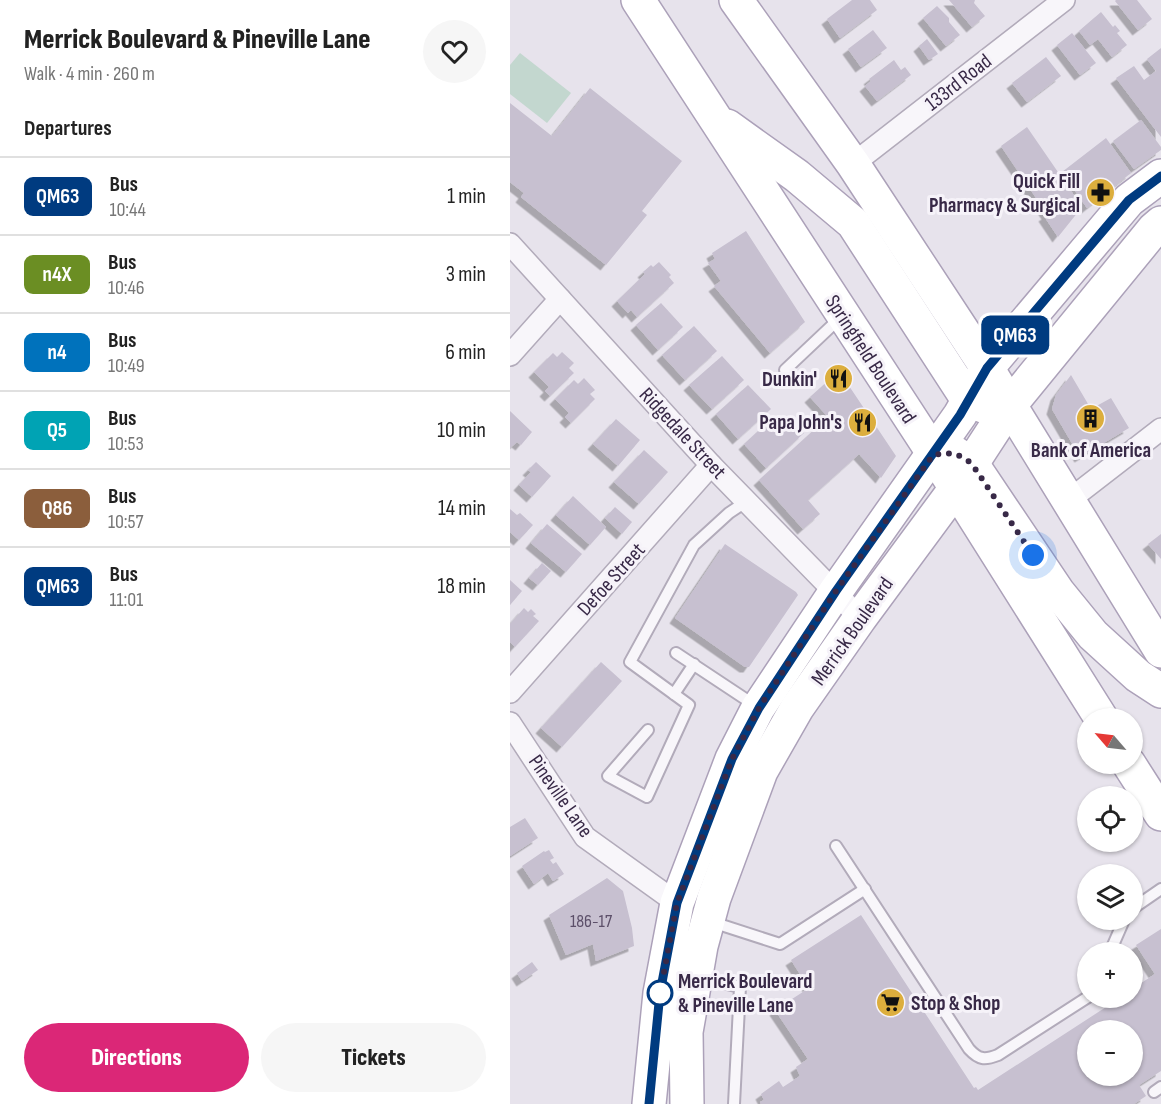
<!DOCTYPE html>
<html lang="en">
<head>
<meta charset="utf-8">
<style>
	:root { --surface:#fff; --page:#f6f6f6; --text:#222; --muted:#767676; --line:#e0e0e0; --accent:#db2777 }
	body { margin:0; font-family:"Sofia Sans Condensed",sans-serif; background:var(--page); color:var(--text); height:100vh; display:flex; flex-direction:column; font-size:22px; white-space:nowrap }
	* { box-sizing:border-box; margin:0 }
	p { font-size:20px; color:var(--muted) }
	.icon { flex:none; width:33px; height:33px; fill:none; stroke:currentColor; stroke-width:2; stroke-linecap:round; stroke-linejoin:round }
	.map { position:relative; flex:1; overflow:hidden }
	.panel { display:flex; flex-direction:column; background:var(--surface); width:510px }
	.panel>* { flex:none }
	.badge { padding:0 12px; border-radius:9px; font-size:21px; line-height:39px }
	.needle { width:39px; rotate:298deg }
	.buttons { position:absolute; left:567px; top:708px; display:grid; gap:12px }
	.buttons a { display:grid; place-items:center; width:66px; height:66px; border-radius:50%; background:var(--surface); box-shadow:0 2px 4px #0004; font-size:30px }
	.you { position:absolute; width:30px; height:30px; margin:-15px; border:4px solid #fff; border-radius:50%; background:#1a73e8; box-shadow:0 0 0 9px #1a73e833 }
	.map>.badge { position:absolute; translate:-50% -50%; box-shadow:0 0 0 3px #fff }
	h2 { padding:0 24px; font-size:22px; line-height:54px }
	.round { display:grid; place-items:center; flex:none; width:63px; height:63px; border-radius:32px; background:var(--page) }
	.head { display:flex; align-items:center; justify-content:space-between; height:102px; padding:0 24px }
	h1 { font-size:28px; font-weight:800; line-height:45px }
	.cta { display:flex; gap:12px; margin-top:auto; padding:12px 24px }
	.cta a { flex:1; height:69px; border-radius:36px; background:var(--accent); color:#fff; font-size:24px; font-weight:800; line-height:69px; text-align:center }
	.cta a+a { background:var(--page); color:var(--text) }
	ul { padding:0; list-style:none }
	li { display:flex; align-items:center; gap:18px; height:78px; padding:0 24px; border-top:2px solid var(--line) }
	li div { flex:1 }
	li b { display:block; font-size:22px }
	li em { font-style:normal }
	li .badge { min-width:66px; font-weight:700; text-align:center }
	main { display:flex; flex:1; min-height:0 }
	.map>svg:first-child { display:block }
	.green { fill:#c3d7cf }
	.building { fill:#c7c0d0; fill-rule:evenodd; filter:url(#shadow) }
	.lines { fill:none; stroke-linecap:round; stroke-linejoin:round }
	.service-casing { stroke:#b2abba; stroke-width:14 }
	.minor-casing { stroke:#b2abba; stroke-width:24 }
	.primary-casing { stroke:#aca1b9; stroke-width:36 }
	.service { stroke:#f8f6fa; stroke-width:10 }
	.minor { stroke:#f8f6fa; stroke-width:21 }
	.primary { stroke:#fff; stroke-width:33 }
	.line-casing { stroke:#fff; stroke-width:14 }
	.line { stroke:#003b80; stroke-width:9 }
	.walk { stroke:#382947; stroke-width:6; stroke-dasharray:0 10.8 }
	.stop-dot { fill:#fff; stroke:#003b80; stroke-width:3 }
	.labels { text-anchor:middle; stroke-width:6; stroke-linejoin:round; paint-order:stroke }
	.number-label { font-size:18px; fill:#5c4f69 }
	.street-label { font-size:21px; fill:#382947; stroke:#f6f3f9 }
	.poi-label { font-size:21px; font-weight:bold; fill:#382947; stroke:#f6f3f9; text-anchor:end }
	.stop-label { font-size:21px; font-weight:bold; fill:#382947; stroke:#f6f3f9; text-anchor:start }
</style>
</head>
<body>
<main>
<section class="panel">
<div class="head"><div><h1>Merrick Boulevard &amp; Pineville Lane</h1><p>Walk · 4 min · 260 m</p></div><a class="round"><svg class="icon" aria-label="heart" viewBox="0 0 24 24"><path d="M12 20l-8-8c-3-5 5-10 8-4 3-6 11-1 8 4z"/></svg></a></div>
<h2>Departures</h2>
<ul>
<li><span class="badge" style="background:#003b80;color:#fff">QM63</span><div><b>Bus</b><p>10:44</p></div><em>1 min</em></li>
<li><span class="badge" style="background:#6b8e23;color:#fff">n4X</span><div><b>Bus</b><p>10:46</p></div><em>3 min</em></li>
<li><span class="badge" style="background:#0072bc;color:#fff">n4</span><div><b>Bus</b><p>10:49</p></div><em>6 min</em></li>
<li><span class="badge" style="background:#00a3b4;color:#fff">Q5</span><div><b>Bus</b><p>10:53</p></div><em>10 min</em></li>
<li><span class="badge" style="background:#8b5e3c;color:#fff">Q86</span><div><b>Bus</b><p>10:57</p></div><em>14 min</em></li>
<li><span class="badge" style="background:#003b80;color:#fff">QM63</span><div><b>Bus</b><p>11:01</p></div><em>18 min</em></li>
</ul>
<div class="cta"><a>Directions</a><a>Tickets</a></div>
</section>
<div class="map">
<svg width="651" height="1104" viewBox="0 0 651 1104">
	<defs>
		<filter id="shadow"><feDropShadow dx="-5.5" dy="5.5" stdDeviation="0" flood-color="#0004"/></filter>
	</defs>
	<rect width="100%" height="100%" fill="#e7e3ec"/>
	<polygon class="green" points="10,53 61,93 37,123 0,94 0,65"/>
	<g class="building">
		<polygon points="342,0 360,0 367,10 330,38 317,19"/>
		<polygon points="439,0 465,0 464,3 475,16 462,27"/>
		<polygon points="606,0 627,0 642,19 628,30 605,1"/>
		<polygon points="427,6 439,18 439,22 450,35 436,46 413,18"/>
		<polygon points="591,12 603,27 605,25 610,31 607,33 617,45 602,57 588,39 580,45 569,31"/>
		<polygon points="363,30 377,48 351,67 338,49"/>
		<polygon points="562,33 586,63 570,75 547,45"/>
		<polygon points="417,39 428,54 419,60 409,46"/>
		<polygon points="651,48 651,137 606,78 624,66 634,80 646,71 637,59"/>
		<polygon points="536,57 551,76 517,102 502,83"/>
		<polygon points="384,60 391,70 395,67 401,75 367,101 355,86 361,81 359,79"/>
		<polygon points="80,88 172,161 132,211 137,215 96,265 11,197 14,193 0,182 0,103 42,136"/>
		<polygon points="631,120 651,147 651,150 624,169 603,141"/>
		<polygon points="517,127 572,207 548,237 534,216 537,214 491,146"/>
		<polygon points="596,138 621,173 577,208 552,172"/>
		<polygon points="236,231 295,322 260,353 204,286 211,281 198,263 205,259 202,253"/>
		<polygon points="149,262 161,275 159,277 164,283 127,317 121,310 118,313 107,301 135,274 133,272 141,265 143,267"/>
		<polygon points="151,303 173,327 148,350 126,325"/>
		<polygon points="184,326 207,351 175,380 152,355"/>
		<polygon points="52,352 64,363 59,368 64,373 40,396 35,391 39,387 24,372 43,353 47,357"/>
		<polygon points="212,356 234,380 202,409 179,385"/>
		<polygon points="329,371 386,456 371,478 349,454 298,500 310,514 293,529 249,480 318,417 300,397"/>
		<polygon points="561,375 581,409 601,398 619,428 570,457 542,409 546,395"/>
		<polygon points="74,378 85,390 80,394 85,399 61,423 55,417 59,413 45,399 64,380 68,384"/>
		<polygon points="238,385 261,409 228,439 206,414"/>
		<polygon points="0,411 22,432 11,445 7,442 0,448"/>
		<polygon points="106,419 130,440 108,466 83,444"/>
		<polygon points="259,421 270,433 283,421 294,433 256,468 234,444"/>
		<polygon points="134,450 158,472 129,504 104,482"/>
		<polygon points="26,462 41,476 22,497 9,485 21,472 18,470"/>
		<polygon points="63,496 96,527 80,545 46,515"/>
		<polygon points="105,507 122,522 112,534 95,518"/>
		<polygon points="0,509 7,515 10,513 23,525 9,540 0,532"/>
		<polygon points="37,524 72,554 56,572 21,543"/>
		<polygon points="651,534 651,559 638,544"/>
		<polygon points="215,544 286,592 288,595 239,667 235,667 165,618"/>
		<polygon points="32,563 41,571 28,585 19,578"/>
		<polygon points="0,580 12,591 0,605"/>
		<polygon points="14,608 18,612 21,609 26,614 23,616 29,621 5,647 0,642 0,624"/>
		<polygon points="91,662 112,681 52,747 31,728"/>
		<polygon points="15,818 28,838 0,856 0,827"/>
		<polygon points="39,850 44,858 40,860 43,864 46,862 54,874 43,881 38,873 24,884 12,866 34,851 35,852"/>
		<polygon points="97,878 113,891 122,928 124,946 86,961 83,944 56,955 39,915"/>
		<path d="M351,915l113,173 2,-1 2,3 142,-92h12v-9l23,-15 -19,-29 25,-16v142l-22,14 7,11 -12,8h-373l-1,-2 4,-2 -3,-6 18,-13 4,6 17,-11 -4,-9 12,-8 -33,-49 34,-22 -18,-28zM578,1030h44v46h-44z"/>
		<polygon points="22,962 28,970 12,981 7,973"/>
	</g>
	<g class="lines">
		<defs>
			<g id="service">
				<polyline points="275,370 330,318"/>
				<polyline points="166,653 246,706"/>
				<polyline points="164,694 184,664"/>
				<polyline points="138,730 98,776 137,797 179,705 120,662 184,545 219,513 237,501"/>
				<path d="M326,846l133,203c10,11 16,11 29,6l90,-58"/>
				<polyline points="622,909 651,889"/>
				<polyline points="202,922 270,944 355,889"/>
				<polyline points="600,952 614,920"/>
				<polyline points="190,978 230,987 224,1104"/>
				<polyline points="644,1092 651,1087"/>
			</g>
			<g id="minor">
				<polyline points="343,164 554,0"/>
				<polyline points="0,244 201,465 350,618"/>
				<polyline points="0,355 50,299"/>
				<polyline points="558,501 651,429"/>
				<polyline points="0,692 201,465"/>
				<polyline points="0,723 75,837 167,903"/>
			</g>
			<g id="primary">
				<polyline points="128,0 446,488 591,718"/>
				<polyline points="226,0 343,164 477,368 651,651"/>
				<polyline points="217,126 287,176 343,223 458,400 476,407"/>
				<polyline points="445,453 462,464 548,592 583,635 628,676 651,691"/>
				<polyline points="619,764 651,814"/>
				<polyline points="139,1104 150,993 167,903 222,759 248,708 326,591 450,415 477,368 619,200 651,176"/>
				<polyline points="177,1104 176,1032 191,946 204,898 251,771 287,708 350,618 446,488 500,405 644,229 651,223"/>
			</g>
		</defs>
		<use href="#service" class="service-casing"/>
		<use href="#minor" class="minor-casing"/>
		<use href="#primary" class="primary-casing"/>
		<use href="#service" class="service"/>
		<use href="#minor" class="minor"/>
		<use href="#primary" class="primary"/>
	</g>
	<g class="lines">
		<defs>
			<polyline id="line" points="139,1104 150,993 167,903 222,759 249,708 326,591 450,415 477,368 619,200 651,176"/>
		</defs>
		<use href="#line" class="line-casing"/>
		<use href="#line" class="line"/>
		<path class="walk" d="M150,993l17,-90 55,-144 27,-51 77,-117 97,-136c17,-3 26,-2 39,9l61,91"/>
	</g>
	<defs>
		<symbol id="pharmacy-disc" viewBox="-11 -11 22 22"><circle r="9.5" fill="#dcae3d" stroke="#f6f3f9"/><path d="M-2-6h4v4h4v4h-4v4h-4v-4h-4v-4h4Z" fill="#111"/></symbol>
		<symbol id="restaurant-disc" viewBox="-11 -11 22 22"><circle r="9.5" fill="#dcae3d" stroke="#f6f3f9"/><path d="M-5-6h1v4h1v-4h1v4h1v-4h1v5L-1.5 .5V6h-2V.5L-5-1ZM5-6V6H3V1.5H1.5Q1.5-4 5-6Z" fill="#111"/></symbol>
		<symbol id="building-disc" viewBox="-11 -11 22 22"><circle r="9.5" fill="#dcae3d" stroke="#f6f3f9"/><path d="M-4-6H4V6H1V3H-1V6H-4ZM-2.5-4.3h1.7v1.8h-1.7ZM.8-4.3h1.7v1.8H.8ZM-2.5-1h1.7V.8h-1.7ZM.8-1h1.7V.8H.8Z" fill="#111"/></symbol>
		<symbol id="supermarket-disc" viewBox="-11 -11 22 22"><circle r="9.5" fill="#dcae3d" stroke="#f6f3f9"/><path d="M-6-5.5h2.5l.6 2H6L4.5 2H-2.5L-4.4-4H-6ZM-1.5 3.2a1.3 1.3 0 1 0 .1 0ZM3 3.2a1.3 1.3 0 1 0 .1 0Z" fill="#111"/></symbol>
	</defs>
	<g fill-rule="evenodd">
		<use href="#pharmacy-disc" x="574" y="176" width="33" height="33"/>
		<use href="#restaurant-disc" x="312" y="362" width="33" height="33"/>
		<use href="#building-disc" x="564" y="402" width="33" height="33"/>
		<use href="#restaurant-disc" x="336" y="406" width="33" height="33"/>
		<use href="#supermarket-disc" x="364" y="986" width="33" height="33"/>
	</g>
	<circle class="stop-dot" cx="150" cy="993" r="12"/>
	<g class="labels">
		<g class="number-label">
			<text x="81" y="927">186-17</text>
		</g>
		<g class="street-label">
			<text transform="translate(448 82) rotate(-38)" y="7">133rd Road</text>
			<text transform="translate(361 359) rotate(57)" y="7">Springfield Boulevard</text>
			<text transform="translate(173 433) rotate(47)" y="7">Ridgedale Street</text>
			<text transform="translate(101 579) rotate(-48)" y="7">Defoe Street</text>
			<text transform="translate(342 631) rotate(-55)" y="7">Merrick Boulevard</text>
			<text transform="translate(51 796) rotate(55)" y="7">Pineville Lane</text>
		</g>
		<g class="poi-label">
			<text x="570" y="188">Quick Fill<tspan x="570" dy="24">Pharmacy &amp; Surgical</tspan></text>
			<text x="307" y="386">Dunkin'</text>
			<text x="332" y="429">Papa John's</text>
			<text x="581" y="457" text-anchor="middle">Bank of America</text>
			<text x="401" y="1010" text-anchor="start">Stop &amp; Shop</text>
		</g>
		<g class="stop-label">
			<text x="168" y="988">Merrick Boulevard<tspan x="168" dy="24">&amp; Pineville Lane</tspan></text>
		</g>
	</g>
</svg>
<div class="buttons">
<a><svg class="needle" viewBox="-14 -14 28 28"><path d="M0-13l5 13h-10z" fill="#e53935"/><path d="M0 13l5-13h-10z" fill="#767676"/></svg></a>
<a><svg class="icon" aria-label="locate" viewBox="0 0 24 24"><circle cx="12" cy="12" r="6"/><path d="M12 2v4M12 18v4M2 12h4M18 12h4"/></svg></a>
<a><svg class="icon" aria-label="layers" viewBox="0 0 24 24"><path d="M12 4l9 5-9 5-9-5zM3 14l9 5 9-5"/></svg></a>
<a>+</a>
<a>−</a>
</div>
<div class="you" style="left:523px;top:555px"></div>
<b class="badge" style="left:505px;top:335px;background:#003b80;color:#fff">QM63</b>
</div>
</main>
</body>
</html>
